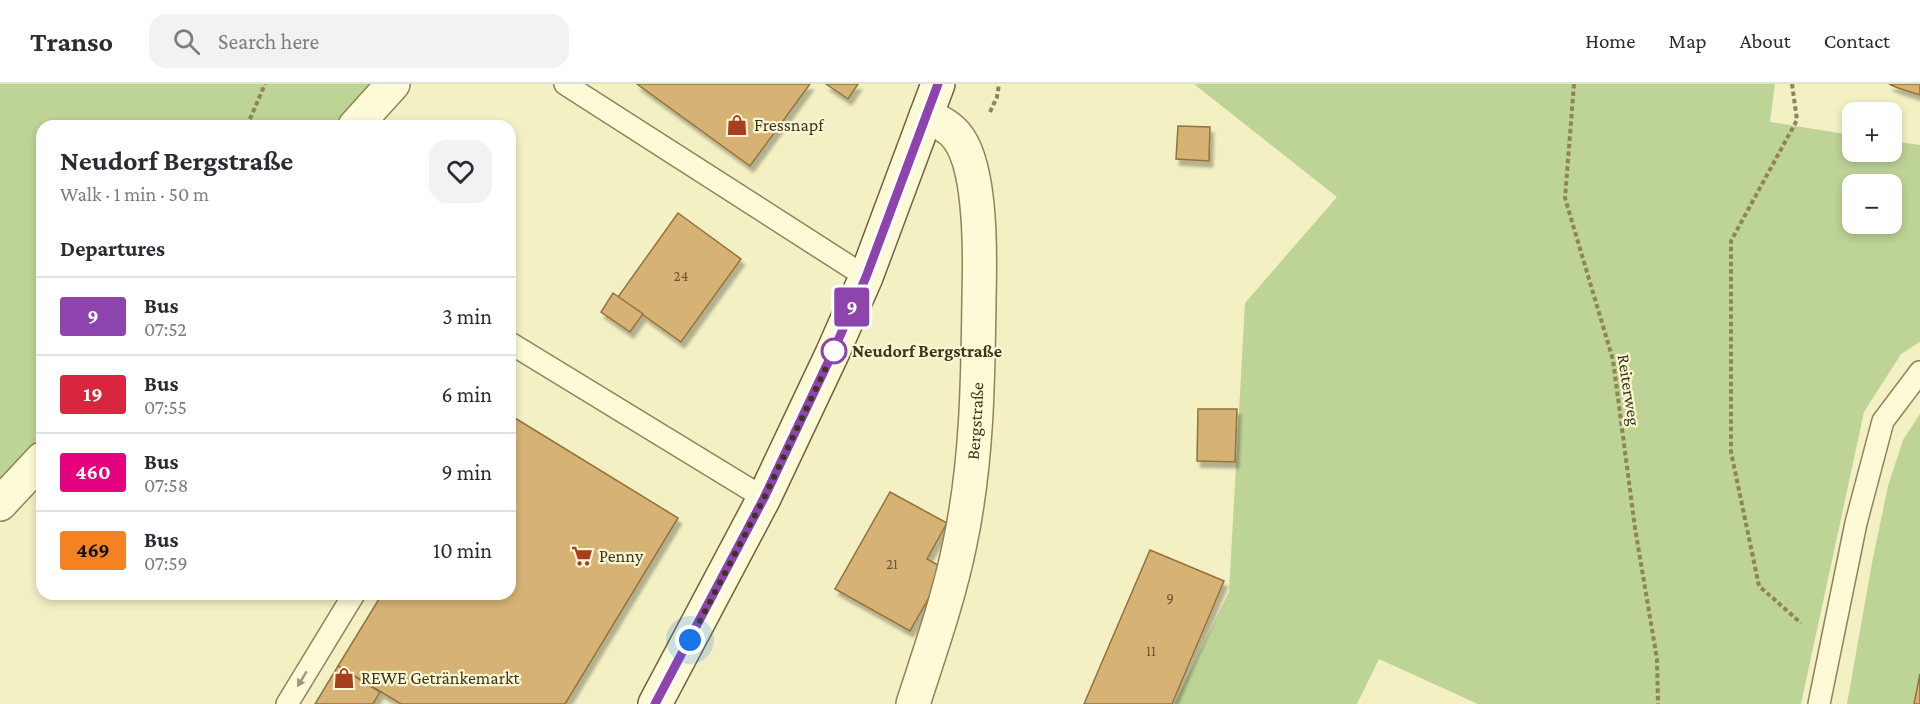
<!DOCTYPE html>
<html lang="en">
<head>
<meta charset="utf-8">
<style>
	:root { --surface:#fff; --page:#f2f2f3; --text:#2b2b33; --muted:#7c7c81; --line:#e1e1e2 }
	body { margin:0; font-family:"Crimson Pro",serif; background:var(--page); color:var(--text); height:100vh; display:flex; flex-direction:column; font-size:22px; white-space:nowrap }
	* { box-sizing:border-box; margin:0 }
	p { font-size:20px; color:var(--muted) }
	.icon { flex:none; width:33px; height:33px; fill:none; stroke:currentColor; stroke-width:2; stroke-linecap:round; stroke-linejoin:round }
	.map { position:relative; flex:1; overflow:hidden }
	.details { position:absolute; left:36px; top:36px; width:480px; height:480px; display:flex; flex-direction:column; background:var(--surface); border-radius:18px; box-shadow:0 3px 9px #0003 }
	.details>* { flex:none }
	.badge { padding:0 12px; border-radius:4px; font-size:21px; line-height:39px }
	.buttons { position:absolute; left:1842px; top:18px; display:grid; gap:12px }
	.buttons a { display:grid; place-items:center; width:60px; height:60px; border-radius:12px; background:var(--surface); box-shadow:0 3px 9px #0003; font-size:30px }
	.you { position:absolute; width:30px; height:30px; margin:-15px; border:4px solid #fff; border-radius:50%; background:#1a73e8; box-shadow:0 0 0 9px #1a73e833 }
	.map>.badge { position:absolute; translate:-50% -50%; box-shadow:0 0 0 3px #fff }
	h2 { padding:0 24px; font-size:22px; line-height:54px }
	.round { display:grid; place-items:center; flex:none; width:63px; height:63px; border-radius:18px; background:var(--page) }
	.overview { display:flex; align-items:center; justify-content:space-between; height:102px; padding:0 24px }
	h1 { font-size:28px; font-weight:700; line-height:45px }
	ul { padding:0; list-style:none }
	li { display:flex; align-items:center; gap:18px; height:78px; padding:0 24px; border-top:2px solid var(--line) }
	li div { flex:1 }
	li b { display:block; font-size:22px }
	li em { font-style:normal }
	li .badge { min-width:66px; font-weight:700; text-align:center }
	header { display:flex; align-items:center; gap:36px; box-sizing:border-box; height:84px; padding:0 30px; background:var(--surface); border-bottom:2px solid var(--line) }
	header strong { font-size:28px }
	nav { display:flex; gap:33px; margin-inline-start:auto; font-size:21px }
	.search { width:420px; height:54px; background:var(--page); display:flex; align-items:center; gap:15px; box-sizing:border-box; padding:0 21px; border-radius:18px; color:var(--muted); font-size:22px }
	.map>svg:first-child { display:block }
	.green { fill:#bed396; fill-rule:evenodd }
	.building { fill:#d6b375; stroke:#93713a; stroke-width:1.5; filter:url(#shadow) }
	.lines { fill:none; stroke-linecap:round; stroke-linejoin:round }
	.lane-casing { stroke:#908357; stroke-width:24 }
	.street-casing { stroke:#908357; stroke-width:36 }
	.secondary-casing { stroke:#72633a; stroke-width:36 }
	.path { stroke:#908357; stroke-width:4; stroke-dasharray:4.5 3; stroke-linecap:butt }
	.lane { stroke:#fdfad8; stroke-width:21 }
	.street { stroke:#fdfad8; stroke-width:33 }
	.secondary { stroke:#fdfad8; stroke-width:33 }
	.oneway { fill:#9e987a }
	.line-casing { stroke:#fff; stroke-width:14 }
	.line { stroke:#8e44ad; stroke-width:9 }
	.walk { stroke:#3f351d; stroke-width:6; stroke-dasharray:0 10.8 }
	.stop-dot { fill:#fff; stroke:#8e44ad; stroke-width:3 }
	.labels { text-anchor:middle; stroke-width:4.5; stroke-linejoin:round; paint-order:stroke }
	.number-label { font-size:15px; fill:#655433 }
	.poi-label { font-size:18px; fill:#3f351d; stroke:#faf7d4; text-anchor:start }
	.stop-label { font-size:18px; font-weight:bold; fill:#3f351d; stroke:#faf7d4; text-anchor:start }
	.street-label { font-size:18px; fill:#3f351d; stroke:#faf7d4 }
</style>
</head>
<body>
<header>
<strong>Transo</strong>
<div class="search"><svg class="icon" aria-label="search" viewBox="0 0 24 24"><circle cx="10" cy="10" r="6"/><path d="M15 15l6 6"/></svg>Search here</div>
<nav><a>Home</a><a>Map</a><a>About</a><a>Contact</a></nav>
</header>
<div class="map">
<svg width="1920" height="620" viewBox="0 0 1920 620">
	<defs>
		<filter id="shadow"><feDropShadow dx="3.5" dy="6" stdDeviation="1.5" flood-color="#0004"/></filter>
	</defs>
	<rect width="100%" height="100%" fill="#f3f0c4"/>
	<g class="green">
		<polygon points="0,0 372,0 335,42 42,42 42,351 0,395"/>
		<path d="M1194,0h581l-5,38 82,13v17h40v-11l28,4v197l-19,12 -37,58 -63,292h-323l-99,-45 -22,45h-183l55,-112 16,-289 92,-106zM1892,100v40h-40v-40z"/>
		<polygon points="1920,330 1920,590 1914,620 1847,620 1872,479 1888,402 1903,356"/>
	</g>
	<g class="building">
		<polygon points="637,0 810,0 750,82"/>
		<polygon points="826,0 858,0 848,15"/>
		<polygon points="1889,0 1920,0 1920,11 1898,4"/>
		<polygon points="1178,42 1210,43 1209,77 1176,75"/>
		<polygon points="678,129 741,175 681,258 618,213"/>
		<polygon points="613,209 643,230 630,248 601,228"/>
		<polygon points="1198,325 1237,325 1235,378 1197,377"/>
		<polygon points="510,331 678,434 565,620 401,620 338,582 382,510 510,510"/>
		<polygon points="890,408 947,439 927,475 945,485 910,547 835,505"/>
		<polygon points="1150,466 1224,497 1172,620 1084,620"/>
		<polygon points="338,582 380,608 373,620 315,620"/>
		<polygon points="1920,590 1920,620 1914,620"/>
	</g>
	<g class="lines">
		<defs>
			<g id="lane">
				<polyline points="565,0 866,193"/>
				<polyline points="510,259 764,414"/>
				<polyline points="287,620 354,510"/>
				<polyline points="1819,620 1856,439 1883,337 1920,288"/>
			</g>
			<g id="street">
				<polyline points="355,42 393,0"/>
				<polyline points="0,420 42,375"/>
				<path id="s1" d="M913,620c17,-53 36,-106 47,-161 17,-80 18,-162 19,-244 1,-40 3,-127 -20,-160 -8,-12 -20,-18 -33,-23"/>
			</g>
			<polyline id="secondary" points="655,620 764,414 832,270 866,193 938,0"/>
		</defs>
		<use href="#lane" class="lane-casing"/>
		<use href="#street" class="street-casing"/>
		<use href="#secondary" class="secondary-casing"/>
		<g class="path">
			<polyline points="1574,0 1565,114 1613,276 1635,444 1657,575 1658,620"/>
			<polyline points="1792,0 1797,36 1731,157 1731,368 1759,502 1801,539"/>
			<polyline points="990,28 997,13 999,0"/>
			<polyline points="247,42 265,0"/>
		</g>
		<use href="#lane" class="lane"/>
		<use href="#street" class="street"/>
		<use href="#secondary" class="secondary"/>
	</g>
	<defs><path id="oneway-solid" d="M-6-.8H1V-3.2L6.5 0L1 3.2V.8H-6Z" transform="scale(1.5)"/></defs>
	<use class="oneway" href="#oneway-solid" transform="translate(302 595) rotate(121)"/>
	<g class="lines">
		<defs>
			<polyline id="line" points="655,620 764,414 832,270 866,193 938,0"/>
		</defs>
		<use href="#line" class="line-casing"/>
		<use href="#line" class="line"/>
		<polyline class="walk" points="690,556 764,414 834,267"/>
	</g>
	<defs>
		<symbol id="shop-bare" viewBox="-9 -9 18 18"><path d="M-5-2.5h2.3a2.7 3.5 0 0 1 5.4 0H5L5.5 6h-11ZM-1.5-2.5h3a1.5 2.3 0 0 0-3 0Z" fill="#a73e20" stroke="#faf7d4" stroke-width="2.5" paint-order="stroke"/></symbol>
		<symbol id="supermarket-bare" viewBox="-9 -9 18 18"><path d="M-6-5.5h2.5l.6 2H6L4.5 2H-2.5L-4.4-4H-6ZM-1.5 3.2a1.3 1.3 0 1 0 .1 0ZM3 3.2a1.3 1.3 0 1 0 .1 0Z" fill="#a73e20" stroke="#faf7d4" stroke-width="2.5" paint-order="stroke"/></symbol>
	</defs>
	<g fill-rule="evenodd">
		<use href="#shop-bare" x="722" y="26" width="30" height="30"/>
		<use href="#supermarket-bare" x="567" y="457" width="30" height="30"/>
		<use href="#shop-bare" x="329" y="579" width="30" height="30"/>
	</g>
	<circle class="stop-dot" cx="834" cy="267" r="12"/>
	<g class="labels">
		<g class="number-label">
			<text x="681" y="197">24</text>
			<text x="892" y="485">21</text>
			<text x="1170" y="519">9</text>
			<text x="1151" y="572">11</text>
		</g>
		<g class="poi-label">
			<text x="754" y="47">Fressnapf</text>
			<text x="599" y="478">Penny</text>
			<text x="361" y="600">REWE Getränkemarkt</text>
		</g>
		<g class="stop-label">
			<text x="852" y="273">Neudorf Bergstraße</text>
		</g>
		<g class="street-label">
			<text transform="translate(1629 306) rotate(81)" y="6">Reiterweg</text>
			<text dy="6" stroke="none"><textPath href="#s1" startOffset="291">Bergstraße</textPath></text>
		</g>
	</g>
</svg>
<div class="buttons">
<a>+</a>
<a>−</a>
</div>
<div class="you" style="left:690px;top:556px"></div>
<b class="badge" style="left:852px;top:223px;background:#8e44ad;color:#fff">9</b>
<section class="details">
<div class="overview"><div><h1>Neudorf Bergstraße</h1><p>Walk · 1 min · 50 m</p></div><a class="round"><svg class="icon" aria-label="heart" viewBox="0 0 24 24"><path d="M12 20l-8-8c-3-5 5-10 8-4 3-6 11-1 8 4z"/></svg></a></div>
<h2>Departures</h2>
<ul>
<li><span class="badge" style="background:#8e44ad;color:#fff">9</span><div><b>Bus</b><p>07:52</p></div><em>3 min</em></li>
<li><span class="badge" style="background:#d7263d;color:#fff">19</span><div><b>Bus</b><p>07:55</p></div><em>6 min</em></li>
<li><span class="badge" style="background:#e5007d;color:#fff">460</span><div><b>Bus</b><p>07:58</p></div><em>9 min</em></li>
<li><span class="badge" style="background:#f58220;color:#111">469</span><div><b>Bus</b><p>07:59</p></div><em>10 min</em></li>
</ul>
</section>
</div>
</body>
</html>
